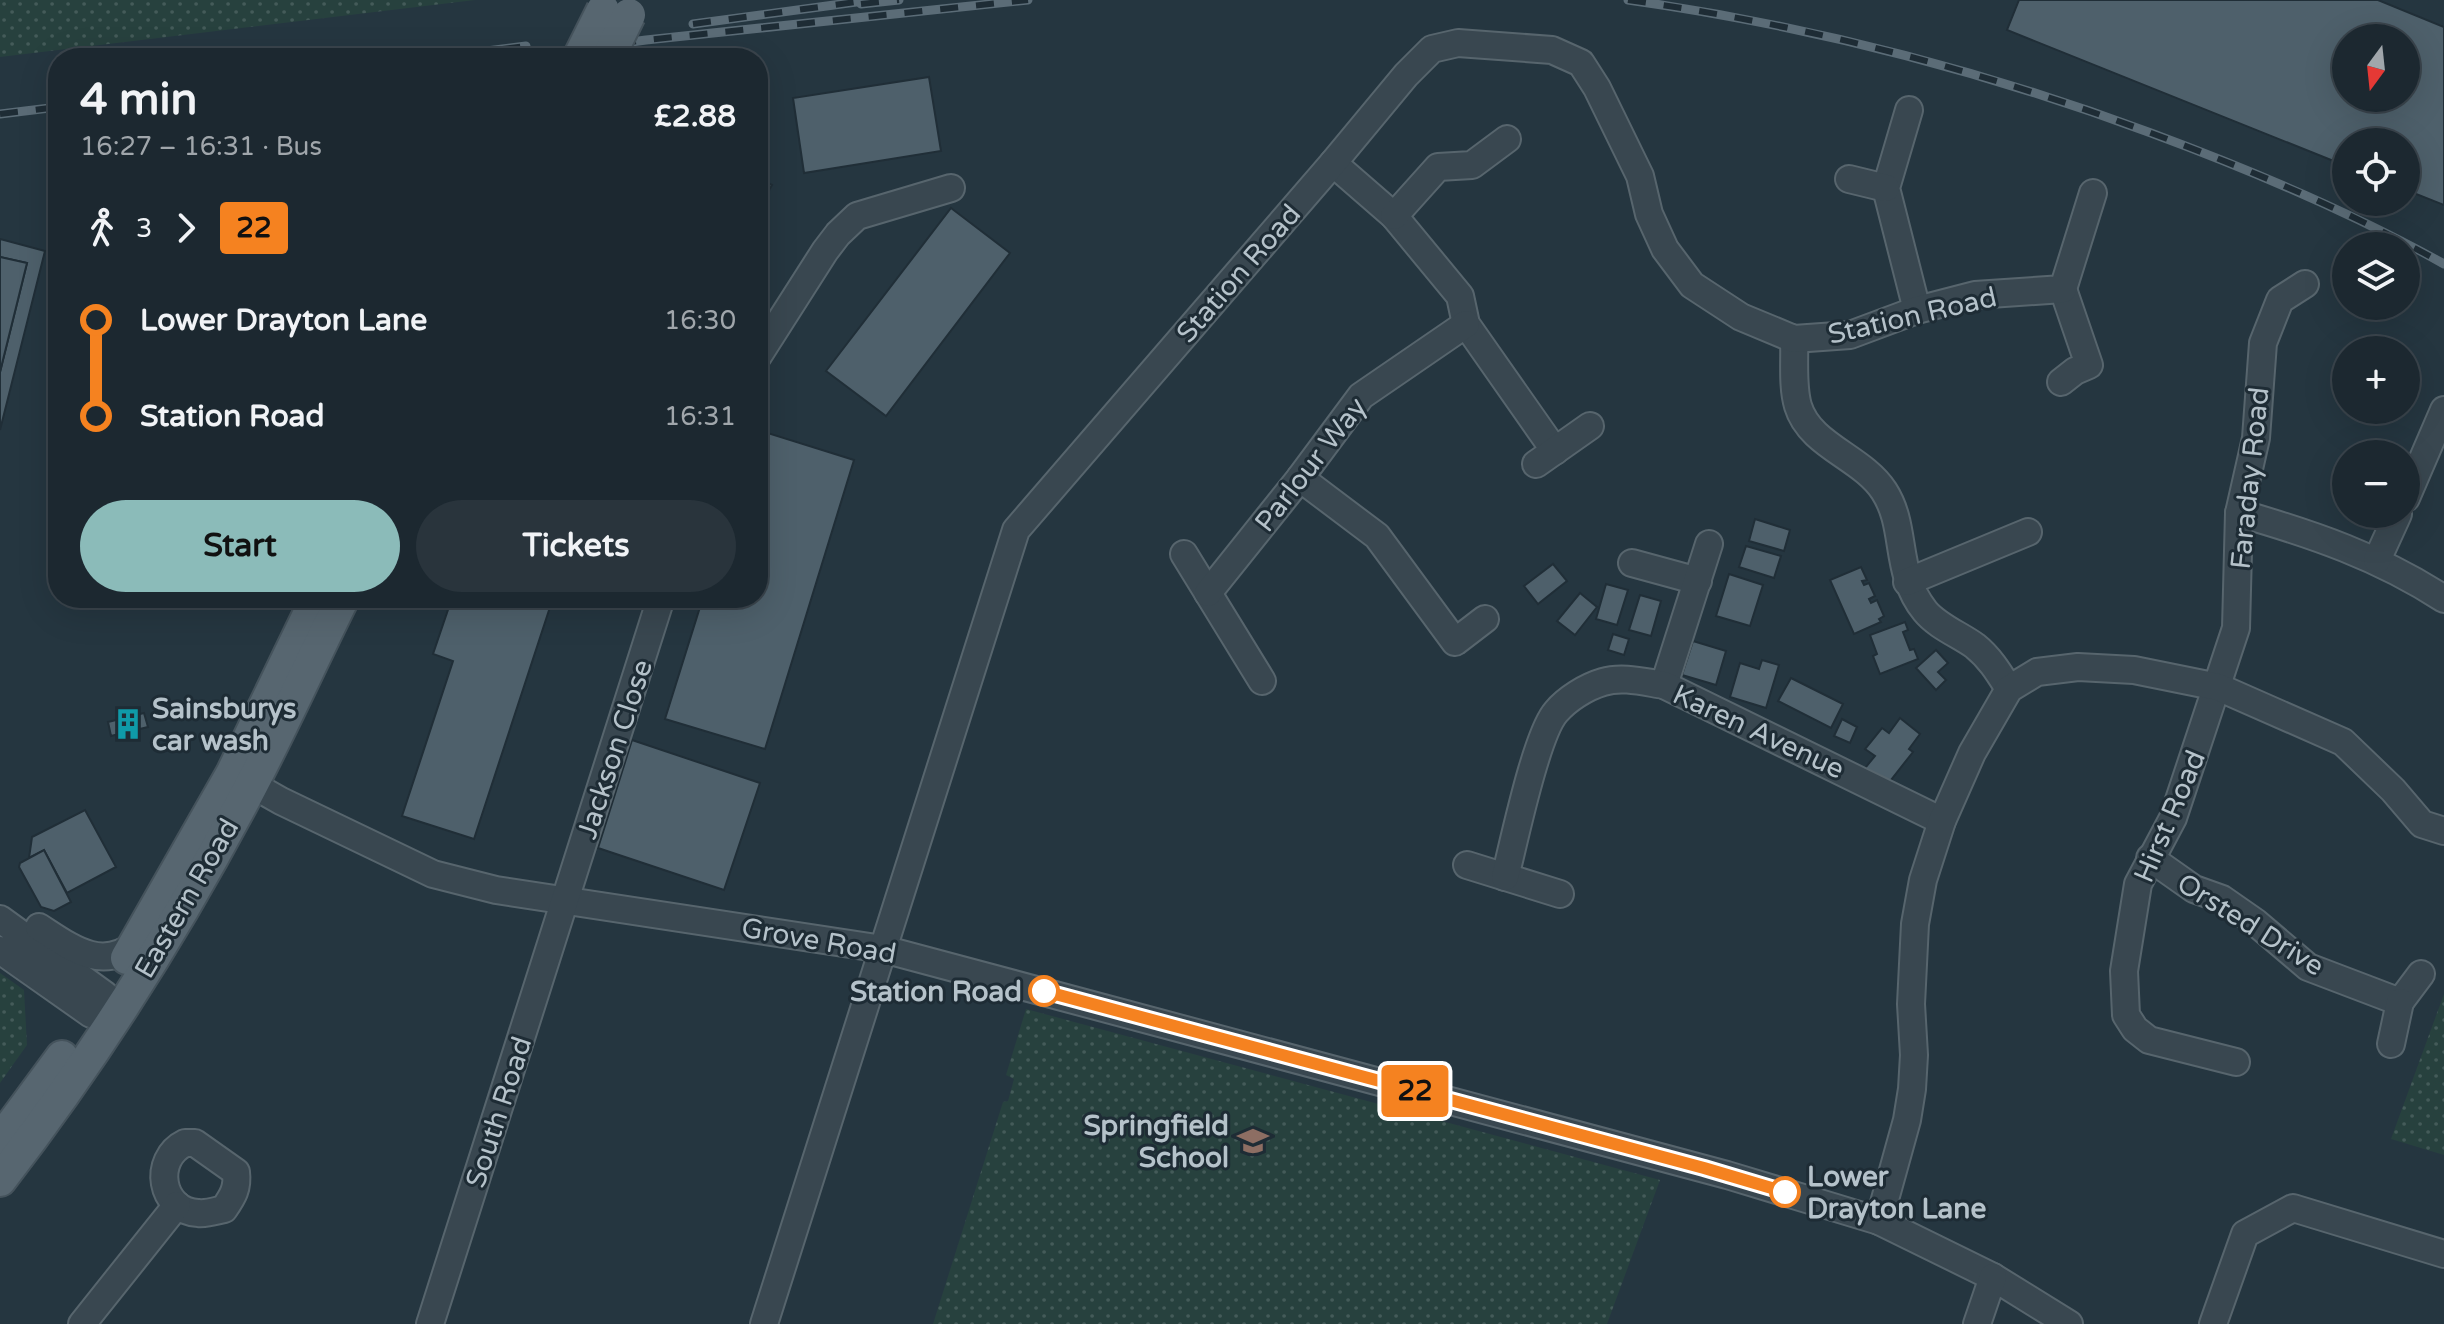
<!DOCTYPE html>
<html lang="en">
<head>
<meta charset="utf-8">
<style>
	:root { --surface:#1c2830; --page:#29343c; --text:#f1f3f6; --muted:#a0a6ab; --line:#3a444c; --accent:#8bbbb9 }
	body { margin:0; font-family:"Varela Round",sans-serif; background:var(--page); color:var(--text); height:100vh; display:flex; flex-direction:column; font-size:30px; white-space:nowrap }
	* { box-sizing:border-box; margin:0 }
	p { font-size:26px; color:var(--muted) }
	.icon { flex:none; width:44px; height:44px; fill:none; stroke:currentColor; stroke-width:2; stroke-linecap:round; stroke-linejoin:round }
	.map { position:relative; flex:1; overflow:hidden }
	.sheet { position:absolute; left:48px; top:48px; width:720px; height:560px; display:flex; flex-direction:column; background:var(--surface); border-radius:32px; box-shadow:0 8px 32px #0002,0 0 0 2px var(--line) }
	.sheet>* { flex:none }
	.badge { padding:0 16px; border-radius:6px; font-size:28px; line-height:52px }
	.needle { width:52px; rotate:195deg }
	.buttons { position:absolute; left:2332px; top:24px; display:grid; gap:16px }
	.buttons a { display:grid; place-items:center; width:88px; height:88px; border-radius:50%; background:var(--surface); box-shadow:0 8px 32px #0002,0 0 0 2px var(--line); font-size:40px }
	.map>.badge { position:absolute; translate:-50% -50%; box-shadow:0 0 0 4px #fff }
	.legs { display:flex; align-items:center; gap:12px; height:88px; padding:0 32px; font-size:26px }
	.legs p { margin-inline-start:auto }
	.summary { display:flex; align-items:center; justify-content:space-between; height:136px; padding:0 32px }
	h1 { font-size:44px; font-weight:700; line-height:60px }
	.cta { display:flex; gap:16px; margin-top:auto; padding:16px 32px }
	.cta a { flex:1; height:92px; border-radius:48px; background:var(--accent); color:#111; font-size:32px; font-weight:700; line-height:92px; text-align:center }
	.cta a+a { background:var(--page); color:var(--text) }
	ul { padding:0 32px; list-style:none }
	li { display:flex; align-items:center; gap:28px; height:96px; font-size:30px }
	li i { display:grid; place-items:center; width:12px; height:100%; margin:0 10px; background:currentColor }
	li i::after { content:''; width:20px; height:20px; margin:-10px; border:6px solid; border-radius:50%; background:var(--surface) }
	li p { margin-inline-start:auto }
	li:first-child i { background:linear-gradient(#0000 50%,currentColor 0) }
	li:last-child i { background:linear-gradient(currentColor 50%,#0000 0) }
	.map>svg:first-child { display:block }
	.park { fill:url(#park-dots) }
	.building { fill:#4e606b; stroke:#202e37; stroke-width:2; fill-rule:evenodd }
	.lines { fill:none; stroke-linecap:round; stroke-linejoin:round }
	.minor-casing { stroke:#57656d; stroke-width:30 }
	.major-casing { stroke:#45535c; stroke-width:36 }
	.minor { stroke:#394750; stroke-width:26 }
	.major { stroke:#576670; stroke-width:32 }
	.rail-casing { stroke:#5b6c77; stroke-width:9 }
	.rail { stroke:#1e2c35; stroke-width:6; stroke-dasharray:18; stroke-linecap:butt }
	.major-bridge-casing { stroke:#45535c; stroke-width:36; stroke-linecap:butt }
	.major-bridge { stroke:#576670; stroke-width:32 }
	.line-1-casing { stroke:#fff; stroke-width:18 }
	.line-1 { stroke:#f58220; stroke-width:12 }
	.stop-1-dot { fill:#fff; stroke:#f58220; stroke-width:4 }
	.labels { text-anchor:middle; stroke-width:6; stroke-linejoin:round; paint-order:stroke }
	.street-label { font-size:28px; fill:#b5c2ca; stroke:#1e2c35 }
	.poi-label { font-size:28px; font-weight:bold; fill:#b5c2ca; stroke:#1e2c35; text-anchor:start }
	.stop-label { font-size:28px; font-weight:bold; fill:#b5c2ca; stroke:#1e2c35; text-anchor:end }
</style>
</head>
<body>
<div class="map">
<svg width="2444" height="1324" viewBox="0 0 2444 1324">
	<defs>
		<pattern id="park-dots" width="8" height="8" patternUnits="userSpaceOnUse" patternTransform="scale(2)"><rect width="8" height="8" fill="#27413e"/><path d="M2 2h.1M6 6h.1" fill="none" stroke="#445b59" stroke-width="1.8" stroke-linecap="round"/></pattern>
	</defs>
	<rect width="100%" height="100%" fill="#253640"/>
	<g class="park">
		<polygon points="0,0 475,0 0,57"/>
		<polygon points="0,973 24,990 27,1045 0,1083"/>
		<polygon points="2444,994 2444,1155 2391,1139"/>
		<polygon points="1026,1009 1660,1180 1607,1324 933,1324 1003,1102 1008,1101 1014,1079 1006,1075"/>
	</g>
	<g class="building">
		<path d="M2019,0h359l66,27v178l-38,-15v-48h-60v24l-339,-136zM2346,38h60v60h-60z"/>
		<polygon points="929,77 941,151 804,173 793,98"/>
		<polygon points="758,178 772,185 758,209"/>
		<polygon points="951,208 1010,253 886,416 826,371"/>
		<polygon points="0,239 45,251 0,430 0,372 27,263 0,257"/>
		<polygon points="0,257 27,263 0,372"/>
		<polygon points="758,430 854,460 765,749 665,719 700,607 695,605 698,598 758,598"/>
		<polygon points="1755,519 1790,530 1784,551 1749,541"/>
		<polygon points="1746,546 1781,556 1774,578 1739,567"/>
		<polygon points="1553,564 1567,581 1538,604 1524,586"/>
		<polygon points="1861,567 1867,580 1862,581 1864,585 1869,583 1875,596 1869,599 1871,603 1877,600 1884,616 1879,619 1881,622 1854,634 1830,580"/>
		<polygon points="1729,574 1763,585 1750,626 1716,616"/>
		<polygon points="1606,584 1628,590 1617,625 1596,619"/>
		<polygon points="1580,593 1597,607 1575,635 1557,621"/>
		<polygon points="1640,595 1661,601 1651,636 1629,630"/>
		<polygon points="452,598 553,598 474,839 402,816 453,661 433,654"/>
		<polygon points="1905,622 1908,630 1903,632 1910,650 1914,649 1918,659 1880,674 1873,656 1877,654 1870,635"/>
		<polygon points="1613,634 1629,639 1624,655 1608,650"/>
		<polygon points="1693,641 1726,651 1716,685 1682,675"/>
		<polygon points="1936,650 1948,663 1938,672 1946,680 1936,690 1916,668"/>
		<polygon points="1762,660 1779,665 1766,708 1730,697 1740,663 1759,669"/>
		<polygon points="1791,678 1843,704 1831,728 1778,701"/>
		<polygon points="144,713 148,727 111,736 108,722"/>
		<polygon points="1900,718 1920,734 1909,749 1913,752 1887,785 1865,768 1875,756 1865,749 1882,728 1889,733"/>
		<polygon points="1842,719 1857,727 1850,743 1834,736"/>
		<polygon points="632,740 760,783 724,890 598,848"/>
		<polygon points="85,810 116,867 67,893 44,850 29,858 32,837"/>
		<polygon points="44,850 71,902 54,911 41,907 19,867 20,863"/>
	</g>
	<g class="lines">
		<defs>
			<g id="minor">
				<polyline points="1909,110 1886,188 1917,310"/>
				<polyline points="1333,163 1394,216 1460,296 1466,324 1555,451"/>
				<polyline points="1849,179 1886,188"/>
				<polyline points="1394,216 1438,167 1472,165 1507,139"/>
				<path d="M1794,339c1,21 -2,47 4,67 12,40 64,51 86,85 24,37 9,80 41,120 12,15 35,24 50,35 15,12 24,27 34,43"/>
				<polyline points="758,356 825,251 838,234 857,216 951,188"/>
				<polyline points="2061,382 2075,371 2089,365 2063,289"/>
				<polyline points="1536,464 1590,426"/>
				<polyline points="1300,478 1377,536 1455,642 1485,619"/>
				<polyline points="2406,498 2444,410"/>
				<path d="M2239,513c73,21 141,44 205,86"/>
				<polyline points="1184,554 1262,681"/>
				<polyline points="2377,560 2398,514"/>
				<polyline points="1632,563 1698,581"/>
				<polyline points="1907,582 2028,532"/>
				<polyline points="1208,593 1300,478 1361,396 1466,324"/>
				<polyline points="1664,685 1709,544"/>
				<polyline points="237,776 281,801 433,874 496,890 883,949 1727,1175 1879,1221 1993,1277 2069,1324"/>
				<polyline points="2150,858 2194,889 2222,899 2255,922 2308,967 2400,1002 2421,974"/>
				<polyline points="1467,865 1560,894"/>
				<path d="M1505,877c9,-35 31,-142 51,-165 11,-13 30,-25 47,-30 19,-6 41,0 61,3l278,136"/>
				<polyline points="0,919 105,995 115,1016 91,1014 0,950"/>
				<path d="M39,927c31,20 62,45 97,17"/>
				<polyline points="2391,1044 2400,1002"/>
				<polyline points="2236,1062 2149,1040 2135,1029 2126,1015 2124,971 2138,884 2173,818 2236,628 2239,513 2256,438 2263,343 2280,300 2305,284"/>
				<path d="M185,1143h10l41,29c2,16 -3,24 -12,37 -9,2 -17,5 -26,4 -38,-2 -46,-54 -13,-70z"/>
				<polyline points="1879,1221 1907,1120 1912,1089 1914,1055 1911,1004 1915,924 1923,880 1942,821 1972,753 2009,689 2037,672 2078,667 2134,670 2218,687 2343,742 2393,790 2422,824 2444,831"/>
				<polyline points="82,1324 177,1205"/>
				<polyline points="430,1324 661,598"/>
				<polyline points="764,1324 1016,530 1333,163 1406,75 1432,49 1458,43 1552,50 1581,63 1597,88 1640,176 1649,214 1665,249 1692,285 1741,317 1794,339 1850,335 1917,310 1975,295 2063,289 2093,193"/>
				<polyline points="1977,1324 1993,1277"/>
				<polyline points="2213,1324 2245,1234 2293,1208 2444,1254"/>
			</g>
			<g id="major">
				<polyline points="127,958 232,774 317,598"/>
				<polyline points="0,1141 62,1057"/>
				<path d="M0,1180c95,-123 180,-258 252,-396 32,-61 60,-124 91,-186"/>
			</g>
		</defs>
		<use href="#minor" class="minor-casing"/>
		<use href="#major" class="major-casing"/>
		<use href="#minor" class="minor"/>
		<use href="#major" class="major"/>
		<defs>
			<g id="rail">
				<path d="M1628,0c179,25 353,70 523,133 100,37 200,79 293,131"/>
				<polyline points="861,4 899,0"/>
				<polyline points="693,24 871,0"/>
				<polyline points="431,58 526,46"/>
				<polyline points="511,58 646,40 1028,0"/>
				<polyline points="0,114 58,107"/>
			</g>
		</defs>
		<use href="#rail" class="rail-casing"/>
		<use href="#rail" class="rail"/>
		<defs>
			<g id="major-bridge">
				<polyline points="579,58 603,10"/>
				<polyline points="608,58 629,15"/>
			</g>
		</defs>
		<use href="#major-bridge" class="major-bridge-casing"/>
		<use href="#major-bridge" class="major-bridge"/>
	</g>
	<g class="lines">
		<defs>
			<polyline id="line-1" points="1044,991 1704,1168 1785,1192"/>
		</defs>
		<use href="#line-1" class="line-1-casing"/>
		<use href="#line-1" class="line-1"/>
	</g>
	<defs>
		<symbol id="building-bare" viewBox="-9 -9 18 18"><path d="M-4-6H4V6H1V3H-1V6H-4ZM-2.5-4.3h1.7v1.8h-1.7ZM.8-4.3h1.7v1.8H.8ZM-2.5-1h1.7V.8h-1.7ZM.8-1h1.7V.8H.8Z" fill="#0f9aa8" stroke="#1e2c35" stroke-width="2.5" paint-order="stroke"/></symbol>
		<symbol id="school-bare" viewBox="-9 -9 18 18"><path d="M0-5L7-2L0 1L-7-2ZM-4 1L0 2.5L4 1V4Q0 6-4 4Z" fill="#8d6e63" stroke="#1e2c35" stroke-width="2.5" paint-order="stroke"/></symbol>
	</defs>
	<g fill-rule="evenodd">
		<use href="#building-bare" x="106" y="702" width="44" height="44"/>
		<use href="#school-bare" x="1231" y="1119" width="44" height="44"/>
	</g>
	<g class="stop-1-dot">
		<circle cx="1044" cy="991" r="14"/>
		<circle cx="1785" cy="1192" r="14"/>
	</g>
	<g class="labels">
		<g class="street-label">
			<text transform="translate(1238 273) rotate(-49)" y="10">Station Road</text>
			<text transform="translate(1912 315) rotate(-13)" y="10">Station Road</text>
			<text transform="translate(1310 464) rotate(-52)" y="10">Parlour Way</text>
			<text transform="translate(2249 478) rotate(-84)" y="10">Faraday Road</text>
			<text transform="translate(1759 731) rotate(25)" y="10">Karen Avenue</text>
			<text transform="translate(614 749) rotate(-72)" y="10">Jackson Close</text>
			<text transform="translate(2169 816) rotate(-67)" y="10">Hirst Road</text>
			<text transform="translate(186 898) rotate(-60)" y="10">Eastern Road</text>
			<text transform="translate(2251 924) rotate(32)" y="10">Orsted Drive</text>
			<text transform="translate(819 940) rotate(10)" y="10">Grove Road</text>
			<text transform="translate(498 1112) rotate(-72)" y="10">South Road</text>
		</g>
		<g class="poi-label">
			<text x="152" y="718">Sainsburys<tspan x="152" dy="32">car wash</tspan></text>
			<text x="1229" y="1135" text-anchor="end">Springfield<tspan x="1229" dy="32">School</tspan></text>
		</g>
		<g class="stop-label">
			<text x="1022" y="1001">Station Road</text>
			<text x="1807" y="1186" text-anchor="start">Lower<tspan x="1807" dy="32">Drayton Lane</tspan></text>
		</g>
	</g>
</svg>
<div class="buttons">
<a><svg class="needle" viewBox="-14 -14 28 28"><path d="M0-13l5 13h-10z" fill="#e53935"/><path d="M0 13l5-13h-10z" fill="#a0a6ab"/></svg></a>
<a><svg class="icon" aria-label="locate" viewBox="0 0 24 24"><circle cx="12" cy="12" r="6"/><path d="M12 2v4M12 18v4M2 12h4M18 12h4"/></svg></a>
<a><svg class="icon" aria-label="layers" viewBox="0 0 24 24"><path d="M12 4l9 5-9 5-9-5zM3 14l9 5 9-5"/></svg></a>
<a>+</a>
<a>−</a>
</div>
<b class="badge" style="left:1415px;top:1091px;background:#f58220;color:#111">22</b>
<section class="sheet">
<div class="summary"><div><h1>4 min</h1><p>16:27 – 16:31 · Bus</p></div><b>£2.88</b></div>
<div class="legs"><svg class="icon" aria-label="walk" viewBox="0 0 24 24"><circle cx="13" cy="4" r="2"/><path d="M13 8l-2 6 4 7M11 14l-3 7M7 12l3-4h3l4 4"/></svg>3<svg class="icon" aria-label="forward" viewBox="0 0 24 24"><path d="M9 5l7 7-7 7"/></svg><b class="badge" style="background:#f58220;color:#111">22</b></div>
<ul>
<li><i style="color:#f58220"></i><b>Lower Drayton Lane</b><p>16:30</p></li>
<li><i style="color:#f58220"></i><b>Station Road</b><p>16:31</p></li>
</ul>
<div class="cta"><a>Start</a><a>Tickets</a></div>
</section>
</div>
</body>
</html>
